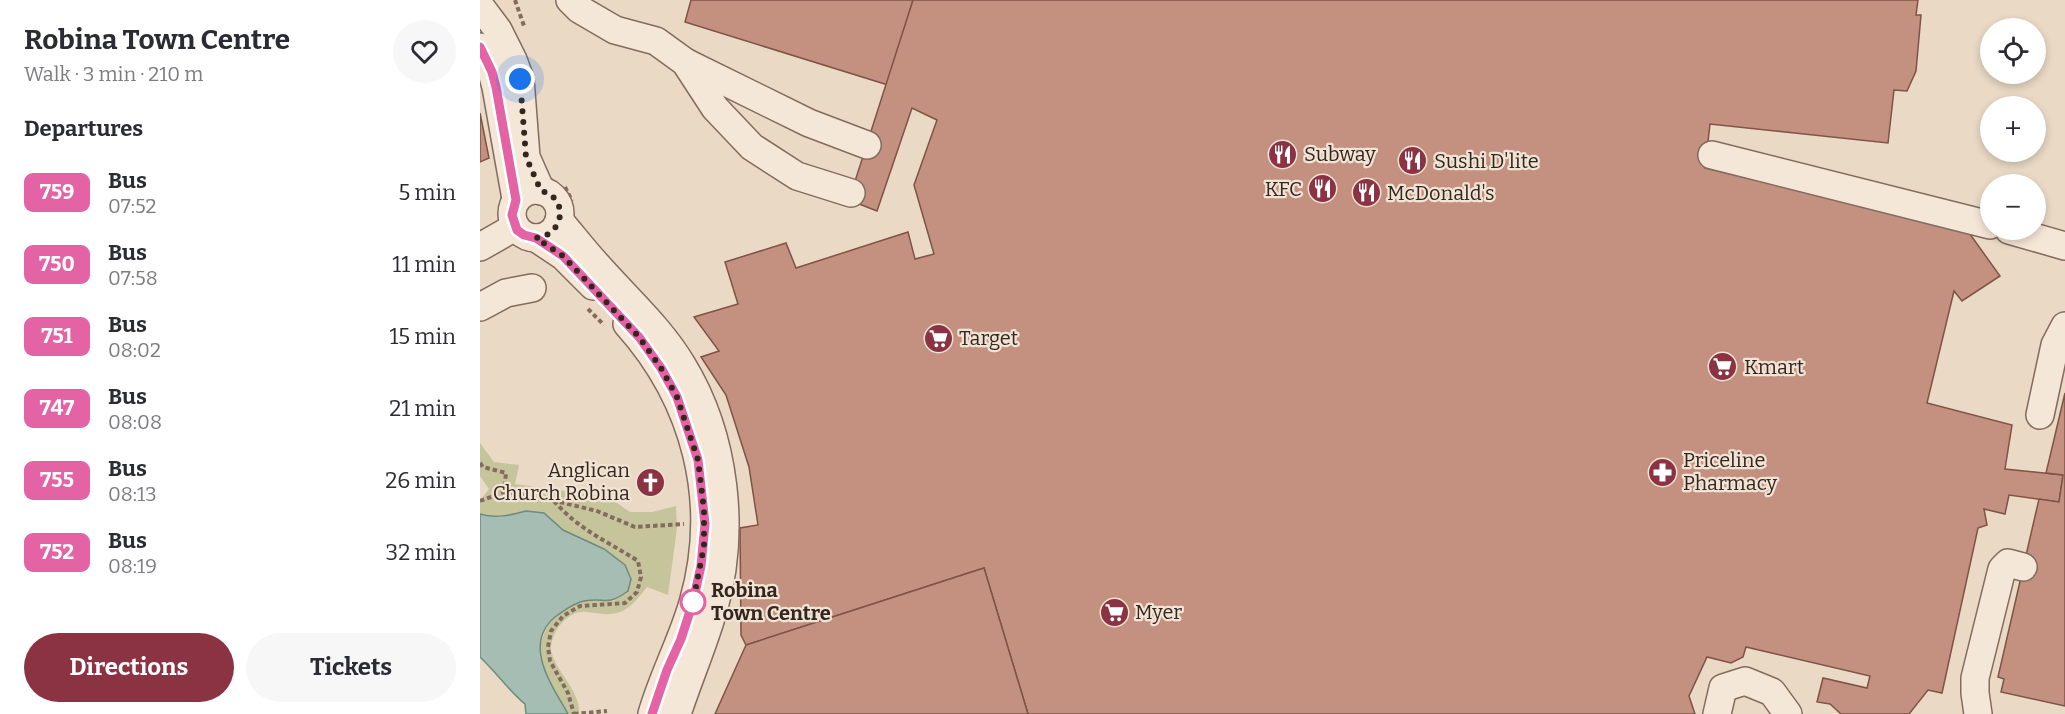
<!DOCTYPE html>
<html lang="en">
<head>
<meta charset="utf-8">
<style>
	:root { --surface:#fff; --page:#f7f7f7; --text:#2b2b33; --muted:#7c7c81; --accent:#8b3343 }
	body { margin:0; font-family:Bitter,serif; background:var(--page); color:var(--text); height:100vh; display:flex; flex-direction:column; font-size:22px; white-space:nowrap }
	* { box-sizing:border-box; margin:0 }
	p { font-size:20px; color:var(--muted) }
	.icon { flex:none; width:33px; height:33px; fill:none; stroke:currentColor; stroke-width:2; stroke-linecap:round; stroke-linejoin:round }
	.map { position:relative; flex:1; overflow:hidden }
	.side { display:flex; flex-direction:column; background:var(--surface); width:480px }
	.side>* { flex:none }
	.badge { padding:0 12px; border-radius:9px; font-size:21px; line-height:39px }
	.controls { position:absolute; left:1500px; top:18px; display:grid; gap:12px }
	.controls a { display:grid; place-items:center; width:66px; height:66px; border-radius:50%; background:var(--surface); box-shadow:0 3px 9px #0003; font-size:30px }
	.you { position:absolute; width:30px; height:30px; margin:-15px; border:4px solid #fff; border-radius:50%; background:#1a73e8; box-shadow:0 0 0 9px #1a73e833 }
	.map>.badge { position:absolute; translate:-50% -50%; box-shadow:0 0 0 3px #fff }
	h2 { padding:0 24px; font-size:22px; line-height:54px }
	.round { display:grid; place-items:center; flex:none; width:63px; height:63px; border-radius:32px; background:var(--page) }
	.head { display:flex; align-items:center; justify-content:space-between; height:102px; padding:0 24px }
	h1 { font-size:28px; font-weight:700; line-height:45px }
	.button { display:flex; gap:12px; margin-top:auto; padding:12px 24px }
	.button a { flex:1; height:69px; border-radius:36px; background:var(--accent); color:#fff; font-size:24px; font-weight:700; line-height:69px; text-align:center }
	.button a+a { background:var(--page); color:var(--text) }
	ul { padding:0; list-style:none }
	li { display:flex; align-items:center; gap:18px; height:72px; padding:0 24px }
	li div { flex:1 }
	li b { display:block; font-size:22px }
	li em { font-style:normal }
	li .badge { min-width:66px; font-weight:700; text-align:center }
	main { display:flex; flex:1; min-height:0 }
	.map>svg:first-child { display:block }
	.green { fill:#c6c49a }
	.water { fill:#a6bdb3; stroke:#6e8b7f; stroke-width:1.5 }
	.building { fill:#c4907f; stroke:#7f5345; stroke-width:1.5 }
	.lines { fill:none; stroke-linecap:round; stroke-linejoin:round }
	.minor-casing { stroke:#836b5d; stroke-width:30 }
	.path { stroke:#836b5d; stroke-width:4; stroke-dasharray:4.5 3; stroke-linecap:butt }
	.minor { stroke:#f5e7d8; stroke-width:27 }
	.line-casing { stroke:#fff; stroke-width:14 }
	.line { stroke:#e463a4; stroke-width:9 }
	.walk { stroke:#34261f; stroke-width:6; stroke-dasharray:0 10.8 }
	.stop-dot { fill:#fff; stroke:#e463a4; stroke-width:3 }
	.labels { text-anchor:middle; stroke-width:4.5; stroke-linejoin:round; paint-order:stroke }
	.poi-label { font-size:20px; fill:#34261f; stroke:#f2e4d4; text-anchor:start }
	.stop-label { font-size:20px; font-weight:bold; fill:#34261f; stroke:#f2e4d4; text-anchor:start }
</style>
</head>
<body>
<main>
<section class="side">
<div class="head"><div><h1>Robina Town Centre</h1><p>Walk · 3 min · 210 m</p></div><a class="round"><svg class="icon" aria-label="heart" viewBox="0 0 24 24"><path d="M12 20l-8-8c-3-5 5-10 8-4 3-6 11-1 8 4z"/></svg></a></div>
<h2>Departures</h2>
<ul>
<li><span class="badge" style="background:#e463a4;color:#fff">759</span><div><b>Bus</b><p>07:52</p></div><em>5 min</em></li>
<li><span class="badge" style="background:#e463a4;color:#fff">750</span><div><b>Bus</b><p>07:58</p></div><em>11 min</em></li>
<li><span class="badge" style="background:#e463a4;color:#fff">751</span><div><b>Bus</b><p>08:02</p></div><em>15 min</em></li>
<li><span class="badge" style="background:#e463a4;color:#fff">747</span><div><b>Bus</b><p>08:08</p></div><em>21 min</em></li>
<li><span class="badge" style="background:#e463a4;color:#fff">755</span><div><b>Bus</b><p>08:13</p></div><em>26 min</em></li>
<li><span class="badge" style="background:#e463a4;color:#fff">752</span><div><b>Bus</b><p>08:19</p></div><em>32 min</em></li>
</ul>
<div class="button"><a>Directions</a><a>Tickets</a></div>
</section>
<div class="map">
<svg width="1585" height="714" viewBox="0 0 1585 714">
	<rect width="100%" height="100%" fill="#e9d9c5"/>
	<path class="green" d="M0,443l14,19 25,3 -4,19 93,13 22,15h22l24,-6 1,22 -9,67 -21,-8c-7,9 -17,22 -27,25 -25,9 -40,-15 -63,17 -3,5 -7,16 -6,22 5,19 20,31 26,49 2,4 2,10 2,14h-11c-7,-12 -26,-42 -27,-54 -4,-28 15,-51 41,-58 10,-3 23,-1 33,-1l-37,-63 -15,-8 -19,-17 -18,-2 -19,5h-21l-6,-2v-13l9,-12 -9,-13z"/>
	<path class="water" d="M46,511l18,2 19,17 41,19 21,16 6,14 -3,12c-22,16 -22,6 -44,10 -10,2 -21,10 -29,16 -33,28 -3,68 13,97h-42l-1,-10c-17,-14 -29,-32 -45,-47v-143c15,5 31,1 46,-3z"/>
	<g class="building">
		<polygon points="211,0 433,0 408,85 205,22"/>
		<polygon points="433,0 1438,0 1436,15 1441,15 1436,71 1427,91 1414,90 1408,143 1230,124 1225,168 1487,230 1520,276 1482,301 1474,291 1447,403 1532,425 1525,469 1583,475 1579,502 1529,495 1525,514 1504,509 1507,525 1498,528 1462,693 1448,690 1429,714 1361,714 1350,704 1337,702 1343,678 1387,688 1390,676 1266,647 1263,657 1251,663 1227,657 1209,696 1215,714 548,714 504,568 266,645 261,635 260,528 278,525 269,467 246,395 221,357 239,351 214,317 258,304 245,262 306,243 316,268 428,232 435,259 454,254 434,185 457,120 432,108 397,211 369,200"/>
		<polygon points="0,113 9,158 0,162"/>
		<polygon points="1585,393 1585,706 1521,692 1524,679 1518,677 1559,499 1579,502 1583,475 1566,473"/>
		<polygon points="504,568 548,714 235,714 266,645"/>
	</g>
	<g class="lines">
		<defs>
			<g id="minor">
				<polyline points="90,0 99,9 135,30 176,41 205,62 235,108 272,147 317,176 371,193"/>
				<polyline points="0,6 18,30 33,60 40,79 46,157 61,191"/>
				<polyline points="0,47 12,72 16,87 36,199"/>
				<polyline points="205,62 329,123 387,145"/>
				<polyline points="1232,155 1510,225"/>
				<circle cx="56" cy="214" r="24"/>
				<path d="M79,220c13,15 25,31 38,45 29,33 63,63 85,100 44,72 54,167 31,246 -10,35 -25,69 -36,103"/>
				<polyline points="1529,230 1585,246"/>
				<polyline points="56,238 83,256 113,286"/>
				<polyline points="0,247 35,227"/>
				<polyline points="0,307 26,293 52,288"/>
				<path d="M147,324c69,77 95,178 66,279 -11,38 -30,73 -41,111"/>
				<polyline points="1560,415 1575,345 1585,326"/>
				<polyline points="1237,714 1243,688 1265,681 1292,692 1308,714"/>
				<polyline points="1498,714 1495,693 1495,678 1522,569 1528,563 1543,567"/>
			</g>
		</defs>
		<use href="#minor" class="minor-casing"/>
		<g class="path">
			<polyline points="35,0 44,26"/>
			<polyline points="85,187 92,201"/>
			<polyline points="108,309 124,325"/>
			<polyline points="0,463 3,467 26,473 24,492"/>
			<polyline points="0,501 24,492 50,495 117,511 155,527 204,524"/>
			<path d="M74,501c25,29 53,40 84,60l3,16 -4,15 -12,11 -45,3 -17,10 -12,15 -3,16 2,14 18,32 6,21"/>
			<polyline points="94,714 127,711"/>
		</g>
		<use href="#minor" class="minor"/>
	</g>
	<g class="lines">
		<defs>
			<polyline id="line" points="0,47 12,72 16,87 36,200 32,215 37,230 44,235 56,238 83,256 159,337 181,368 197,397 218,460 225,524 221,566 213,602 201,639 187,670 172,714"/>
		</defs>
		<use href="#line" class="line-casing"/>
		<use href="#line" class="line"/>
		<path class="walk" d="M40,79l6,78 15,34c28,6 24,44 -5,47l27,18 60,64 16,17 22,31 16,29 21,63 6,50v36l-11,56"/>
	</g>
	<defs>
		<symbol id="restaurant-disc" viewBox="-11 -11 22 22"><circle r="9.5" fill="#8b3343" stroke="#f2e4d4"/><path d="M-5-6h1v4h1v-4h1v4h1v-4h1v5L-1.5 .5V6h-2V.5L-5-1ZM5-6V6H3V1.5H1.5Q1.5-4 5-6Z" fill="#fff"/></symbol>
		<symbol id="supermarket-disc" viewBox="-11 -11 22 22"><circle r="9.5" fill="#8b3343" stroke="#f2e4d4"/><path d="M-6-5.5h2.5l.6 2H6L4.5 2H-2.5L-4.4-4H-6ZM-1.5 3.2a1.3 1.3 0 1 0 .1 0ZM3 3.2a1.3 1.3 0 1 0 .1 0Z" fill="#fff"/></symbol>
		<symbol id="pharmacy-disc" viewBox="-11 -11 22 22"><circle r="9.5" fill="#8b3343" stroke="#f2e4d4"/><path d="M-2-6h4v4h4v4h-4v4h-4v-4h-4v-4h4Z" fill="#fff"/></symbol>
		<symbol id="church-disc" viewBox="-11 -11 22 22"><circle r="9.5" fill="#8b3343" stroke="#f2e4d4"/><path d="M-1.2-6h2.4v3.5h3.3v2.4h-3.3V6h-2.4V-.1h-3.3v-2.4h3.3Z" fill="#fff"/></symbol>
	</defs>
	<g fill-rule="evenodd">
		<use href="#restaurant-disc" x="786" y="138" width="33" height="33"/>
		<use href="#restaurant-disc" x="916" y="144" width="33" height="33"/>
		<use href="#restaurant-disc" x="826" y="172" width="33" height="33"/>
		<use href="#restaurant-disc" x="870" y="176" width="33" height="33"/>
		<use href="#supermarket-disc" x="442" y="322" width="33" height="33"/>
		<use href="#supermarket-disc" x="1226" y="350" width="33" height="33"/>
		<use href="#pharmacy-disc" x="1166" y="456" width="33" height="33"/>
		<use href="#church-disc" x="154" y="466" width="33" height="33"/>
		<use href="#supermarket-disc" x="618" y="596" width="33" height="33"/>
	</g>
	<circle class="stop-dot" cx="213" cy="602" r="12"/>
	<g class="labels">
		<g class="poi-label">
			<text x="824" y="161">Subway</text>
			<text x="954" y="168">Sushi D'lite</text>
			<text x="822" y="196" text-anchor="end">KFC</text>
			<text x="907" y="200">McDonald's</text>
			<text x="479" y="345">Target</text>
			<text x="1264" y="374">Kmart</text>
			<text x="1203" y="467">Priceline<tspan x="1203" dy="23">Pharmacy</tspan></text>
			<text x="150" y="477" text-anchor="end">Anglican<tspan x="150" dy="23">Church Robina</tspan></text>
			<text x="655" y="619">Myer</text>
		</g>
		<g class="stop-label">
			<text x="231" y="597">Robina<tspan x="231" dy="23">Town Centre</tspan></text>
		</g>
	</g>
</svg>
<div class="controls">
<a><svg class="icon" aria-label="locate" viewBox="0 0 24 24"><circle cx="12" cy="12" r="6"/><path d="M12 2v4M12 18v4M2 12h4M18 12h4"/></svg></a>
<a>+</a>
<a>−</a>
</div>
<div class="you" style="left:40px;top:79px"></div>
</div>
</main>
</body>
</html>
